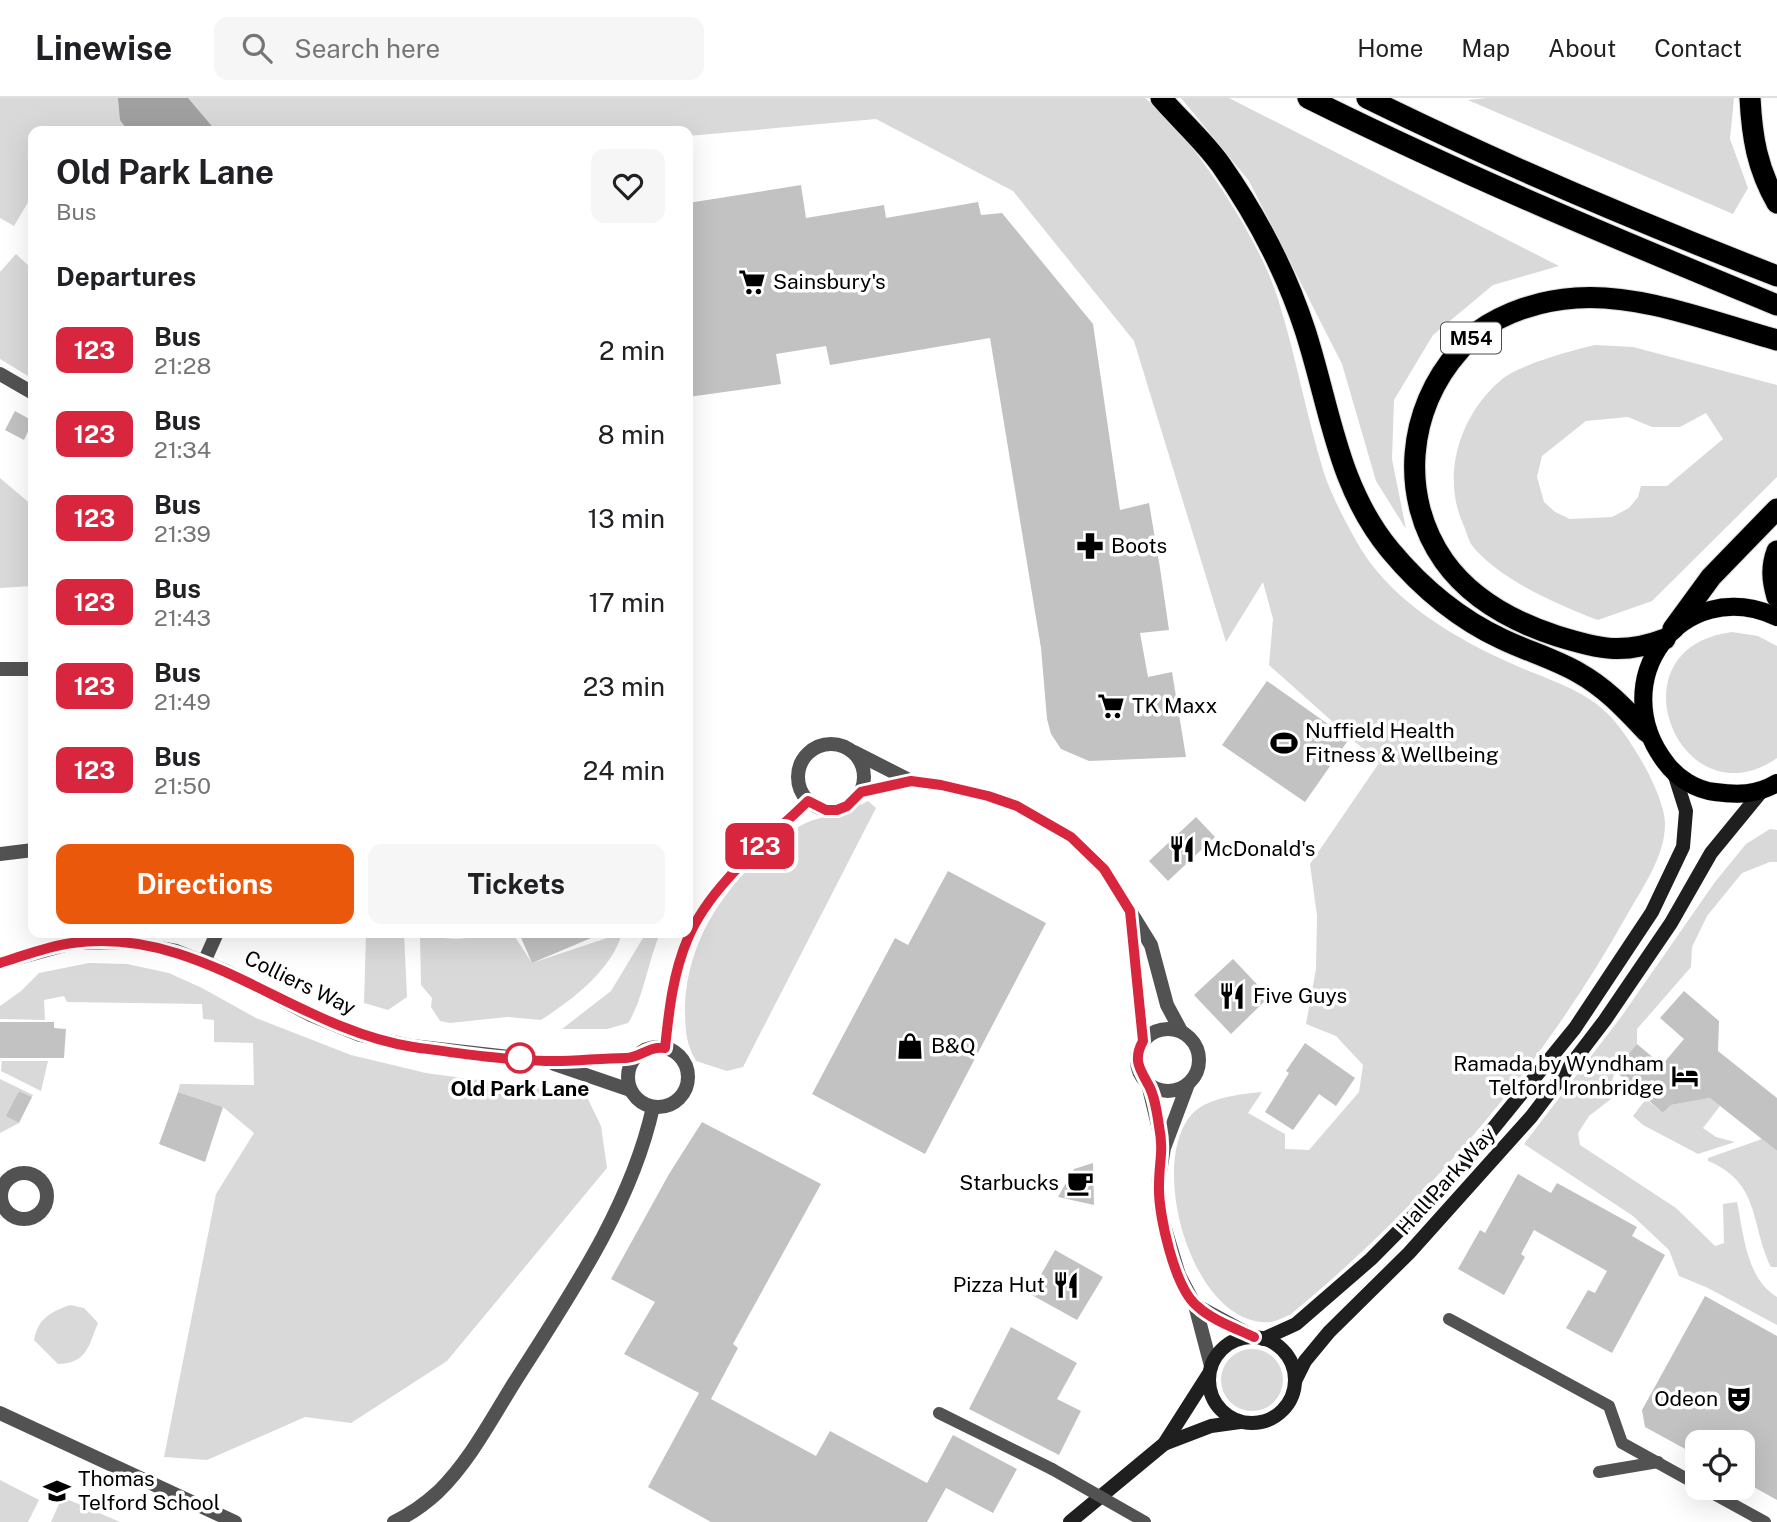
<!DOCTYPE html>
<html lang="en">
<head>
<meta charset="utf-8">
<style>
	:root { --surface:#fff; --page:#f6f6f6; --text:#202124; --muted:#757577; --line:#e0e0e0; --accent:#ea580c }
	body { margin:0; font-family:"Public Sans",sans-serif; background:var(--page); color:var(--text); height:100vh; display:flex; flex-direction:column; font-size:26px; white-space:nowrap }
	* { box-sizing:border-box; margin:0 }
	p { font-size:23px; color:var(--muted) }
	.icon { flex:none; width:38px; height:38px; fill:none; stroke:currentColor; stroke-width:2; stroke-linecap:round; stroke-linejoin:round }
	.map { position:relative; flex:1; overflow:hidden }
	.sheet { position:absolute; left:28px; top:28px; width:665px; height:812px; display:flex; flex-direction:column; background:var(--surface); border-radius:14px; box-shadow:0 7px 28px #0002 }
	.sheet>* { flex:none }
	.badge { padding:0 14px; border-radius:10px; font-size:24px; line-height:46px }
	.fabs { position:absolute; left:1685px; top:1332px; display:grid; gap:14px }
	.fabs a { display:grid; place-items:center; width:70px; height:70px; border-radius:14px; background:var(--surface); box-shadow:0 7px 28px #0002; font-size:35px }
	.map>.badge { position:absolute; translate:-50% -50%; box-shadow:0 0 0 4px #fff }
	h2 { padding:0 28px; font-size:26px; line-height:63px }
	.round { display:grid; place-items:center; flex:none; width:74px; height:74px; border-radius:14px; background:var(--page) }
	.headline { display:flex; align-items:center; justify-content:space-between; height:119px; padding:0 28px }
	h1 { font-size:33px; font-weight:700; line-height:52px }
	.button { display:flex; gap:14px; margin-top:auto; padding:14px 28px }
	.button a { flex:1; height:80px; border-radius:14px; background:var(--accent); color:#fff; font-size:28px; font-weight:700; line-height:80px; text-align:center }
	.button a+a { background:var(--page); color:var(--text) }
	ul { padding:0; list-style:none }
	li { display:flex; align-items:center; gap:21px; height:84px; padding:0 28px }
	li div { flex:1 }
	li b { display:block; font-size:26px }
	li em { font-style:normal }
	li .badge { min-width:77px; font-weight:700; text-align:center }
	header { display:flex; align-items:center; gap:42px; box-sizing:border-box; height:98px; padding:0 35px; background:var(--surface); border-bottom:2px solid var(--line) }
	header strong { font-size:33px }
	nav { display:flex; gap:38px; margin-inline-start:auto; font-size:24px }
	.search { width:490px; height:63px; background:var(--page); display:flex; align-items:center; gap:18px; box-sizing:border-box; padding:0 24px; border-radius:14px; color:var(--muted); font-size:26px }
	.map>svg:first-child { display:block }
	.green { fill:#d9d9d9; fill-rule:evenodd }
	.water { fill:#a0a0a0 }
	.building { fill:#c2c2c2 }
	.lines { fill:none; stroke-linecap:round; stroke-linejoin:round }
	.primary-casing { stroke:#dbdbdb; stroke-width:19 }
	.motorway-casing { stroke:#dbdbdb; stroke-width:23 }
	.pedestrian { stroke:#525252; stroke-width:12 }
	.minor { stroke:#525252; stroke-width:14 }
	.tertiary { stroke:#525252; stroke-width:14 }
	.secondary { stroke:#1f1f1f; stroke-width:14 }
	.primary { stroke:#000; stroke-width:18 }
	.motorway { stroke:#000; stroke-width:21 }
	.pedestrian-bridge { stroke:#525252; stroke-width:12 }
	.line-casing { stroke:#fff; stroke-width:16 }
	.line { stroke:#d7263d; stroke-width:10 }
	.stop-dot { fill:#fff; stroke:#d7263d; stroke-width:3.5 }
	.labels { text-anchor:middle; stroke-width:7; stroke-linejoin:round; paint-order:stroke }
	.shield { fill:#fff; stroke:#4c4c4c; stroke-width:2 }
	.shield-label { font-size:19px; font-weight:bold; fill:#000 }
	.poi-label { font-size:21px; fill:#000; stroke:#fff; text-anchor:start }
	.street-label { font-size:21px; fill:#000; stroke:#fff }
	.stop-label { font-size:21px; font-weight:bold; fill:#000; stroke:#fff }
</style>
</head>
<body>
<header>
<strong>Linewise</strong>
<div class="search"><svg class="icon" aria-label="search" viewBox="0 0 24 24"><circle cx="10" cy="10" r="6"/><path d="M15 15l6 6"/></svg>Search here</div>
<nav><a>Home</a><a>Map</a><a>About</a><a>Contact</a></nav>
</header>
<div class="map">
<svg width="1777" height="1424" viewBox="0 0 1777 1424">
	<rect width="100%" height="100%" fill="#fff"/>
	<g class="green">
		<path d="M0,0h1145c48,38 115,142 133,201 18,57 28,116 46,174 7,21 19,44 30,64 32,62 101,102 163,129 30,13 65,23 89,46 22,21 57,79 59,110 1,33 -22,65 -38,93 -85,152 -201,288 -336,399 -6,3 -14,7 -20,8 -85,7 -131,-185 -67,-217 17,-9 39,-11 58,-13l-14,21 37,21v15l24,1 50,-58 4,-27 -27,-29 -30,-12 10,-55 1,-53 -7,-52 69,-101 -110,-98 4,-46 -10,-37 -37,60 -92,-301 -121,-150 -137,-72 -188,17v-5h-655v63l-19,32 -14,-8z"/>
		<polygon points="1181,0 1229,0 1559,168 1493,187 1433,237 1394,302 1392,361 1406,431 1376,383 1342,266 1249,83"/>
		<polygon points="1487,0 1734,0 1730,41 1748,90 1733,116 1468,2"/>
		<polygon points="16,156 33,172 33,281 0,261 0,174"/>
		<path d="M1595,247l38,2 144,38v92l-125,124 -54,19c-39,-15 -101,-41 -127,-76 -3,-5 -5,-14 -8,-20 -22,-50 -3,-109 38,-144 17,-15 72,-30 94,-35zM1706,315l17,26 -56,47h-26l-3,11 -9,11 -17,9 -42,2 -15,-7 -11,-10 -7,-25 5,-21 44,-35 42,-4 24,10h28z"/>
		<polygon points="0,380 33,408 33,488 0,490"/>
		<path d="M1732,534l26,4 19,10v112c-96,67 -170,-110 -45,-126z"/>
		<path d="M868,703l8,7 -133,259 -16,4 -31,-10c-11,-19 -11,-35 -11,-56 3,-74 51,-134 109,-175 16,-12 31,-12 49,-18 9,-2 17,-7 25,-11z"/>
		<path d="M1770,731l7,1v32h-7l-28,11 -35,43 -15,31 -1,20 -54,62v15c-16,18 -28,29 -26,55l-22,17 -11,17 2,12 96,63 39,38 9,-3 -1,-39 14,-2c7,33 9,76 40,95v28l-69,-37 -29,-12 -10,-26 -36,-34 -109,-72 97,-127 94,-135 31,-38z"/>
		<polygon points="366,835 404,835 407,899 388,912 364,905"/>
		<path d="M622,835c-10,37 -50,67 -81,87l-34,-3 -57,6 -10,-2 -9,-14 1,-9 -11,-13 -1,-49 36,3 57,-5 19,29z"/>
		<path d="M646,835h14c-11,26 -18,70 -32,90l-21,6h-45l49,-38z"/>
		<polygon points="89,865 127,866 169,875 202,890 256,920 351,957 426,975 586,997 601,1028 607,1070 447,1263 351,1325 305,1319 207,1362 164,1359 216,1096 254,1035 223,1009 178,994 180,986 254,987 253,945 214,944 214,922 203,921 202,906 67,904 64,898 44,902 45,922 0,921 0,908 21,893 39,875"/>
		<polygon points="2,963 48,963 41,993 1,973"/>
		<polygon points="0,981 33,997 32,999 19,993 7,1018 19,1025 0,1035"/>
		<polygon points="1710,1000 1720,1008 1703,1030 1716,1039 1735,1044 1698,1056 1643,1027 1633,1018 1646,1001 1663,1015 1671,1007"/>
		<path d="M1762,1041l15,12v116h-6c-21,-43 -10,-84 -63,-106v-3z"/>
		<path d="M70,1207l14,3 14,15c-10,24 -11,40 -40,41l-24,-24c4,-22 17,-28 36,-35z"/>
		<circle cx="1252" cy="1282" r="31"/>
		<polygon points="0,1382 39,1402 28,1424 0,1424"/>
		<polygon points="62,1399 120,1424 51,1424"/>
	</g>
	<polygon class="water" points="118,0 188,0 216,33 128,33 120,22"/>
	<g class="building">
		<polygon points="801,87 806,120 884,107 886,120 978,104 981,117 1002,115 1093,226 1120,412 1149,405 1160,470 1169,532 1140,535 1148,579 1172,574 1186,659 1089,663 1061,651 1051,636 1047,621 1041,550 990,240 830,267 826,248 776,256 781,286 688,299 688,105"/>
		<polygon points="15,313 33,323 24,342 5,332"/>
		<polygon points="1267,583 1349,641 1305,704 1222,647"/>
		<polygon points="1196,719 1215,739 1168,783 1149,763"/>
		<polygon points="948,773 1046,825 925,1056 812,996 895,840 908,847"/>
		<polygon points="519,835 603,835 532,865"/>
		<polygon points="1233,861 1269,899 1231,936 1194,897"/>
		<polygon points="1684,893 1719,923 1718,953 1777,1000 1777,1053 1710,1000 1671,1007 1663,1015 1614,972 1637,946 1662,967 1684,941 1660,920"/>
		<polygon points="0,924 54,924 54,930 66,931 64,960 0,960"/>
		<polygon points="1305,945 1355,980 1336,1008 1319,996 1293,1032 1265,1014 1289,975 1286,973"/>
		<polygon points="19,993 32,999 19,1025 6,1018"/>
		<polygon points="178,994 223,1009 205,1064 159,1046"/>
		<polygon points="702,1024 821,1086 733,1246 738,1250 711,1301 816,1358 830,1333 927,1385 953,1337 1017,1371 993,1415 946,1390 927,1424 711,1424 648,1389 699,1295 624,1256 655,1204 611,1181 669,1076"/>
		<polygon points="1093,1065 1094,1107 1058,1099 1074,1071"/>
		<polygon points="1518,1076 1551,1095 1557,1085 1637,1129 1632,1138 1665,1157 1612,1255 1566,1230 1588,1192 1595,1195 1607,1173 1534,1132 1521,1156 1525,1159 1504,1197 1458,1171 1480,1132 1485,1135"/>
		<polygon points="1055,1152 1103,1179 1077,1222 1030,1196"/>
		<polygon points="1705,1198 1777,1238 1777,1402 1743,1383 1743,1344 1698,1344 1698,1358 1645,1329 1642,1312"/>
		<polygon points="1011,1229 1077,1265 1057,1301 1081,1313 1059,1357 969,1311"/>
	</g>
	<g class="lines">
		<defs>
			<path id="primary" d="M1777,519c-96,-44 -174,65 -111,146 11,15 30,27 49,29 23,3 42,3 62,-9"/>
			<g id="motorway">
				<path d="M1161,0c19,22 43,43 60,67 35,50 65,107 84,165 25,77 32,156 85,220 30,36 69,69 112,89 25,12 53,20 77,34 27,15 47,37 68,59"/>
				<path d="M1308,0c153,76 311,142 469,207"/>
				<path d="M1367,0c134,66 271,124 410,178"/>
				<path d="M1750,0c2,39 7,70 27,105"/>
				<path d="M1777,453c-6,16 -5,29 0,46"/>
				<polyline points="1673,531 1711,479 1777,411"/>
				<path d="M1665,541c-42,16 -66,10 -108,-3 -43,-14 -86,-37 -113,-75 -45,-64 -37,-152 15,-210 5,-6 11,-14 18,-19 28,-20 64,-32 99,-34 64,-5 139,25 201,42"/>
			</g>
		</defs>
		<use href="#primary" class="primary-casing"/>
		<use href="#motorway" class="motorway-casing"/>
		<g class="pedestrian">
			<polyline points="1449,1221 1609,1308 1622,1345 1698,1387"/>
			<polyline points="939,1315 1052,1371"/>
			<polyline points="1599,1374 1658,1364"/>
			<polyline points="1703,1390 1765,1424"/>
		</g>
		<g class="minor">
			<polyline points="0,276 33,295"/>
			<polyline points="0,571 33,571"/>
			<polyline points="0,756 33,752"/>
			<polyline points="204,864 217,835"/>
			<circle cx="24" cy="1098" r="23"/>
		</g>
		<g class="tertiary">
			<circle cx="831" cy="679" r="33"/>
			<polyline points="854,654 911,683"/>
			<polyline points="861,694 911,683 941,687 988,698 1017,708 1071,739 1104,771 1151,847 1167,907 1181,933"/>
			<polyline points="1130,818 1143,943"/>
			<polyline points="0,865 72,845 127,844 176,853 226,873 311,917 360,937 412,948 546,963 634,960"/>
			<circle cx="1168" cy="962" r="31"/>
			<circle cx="658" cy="979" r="30"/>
			<path d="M665,950c4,-38 8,-75 23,-110 22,-52 80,-98 120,-137"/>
			<polyline points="554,966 630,992"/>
			<polyline points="1148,986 1163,1048"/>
			<polyline points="1188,986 1164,1050 1158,1085 1160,1114 1179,1177 1195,1207 1211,1268"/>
			<polyline points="1195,1207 1254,1239"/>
			<polyline points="0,1315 235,1424"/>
			<path d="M394,1424c15,-7 31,-18 44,-30 31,-30 53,-72 76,-109 54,-85 117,-176 139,-276"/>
		</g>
		<g class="secondary">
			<circle cx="1252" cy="1282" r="43"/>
			<polyline points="1263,1241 1296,1226 1371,1161 1461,1070 1575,930 1652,814 1683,749 1686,713 1674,675"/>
			<polyline points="1295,1283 1305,1263 1329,1234 1409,1155 1531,1019 1605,922 1671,825 1711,755 1761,694"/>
			<polyline points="1164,1346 1211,1328 1240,1324"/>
			<polyline points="1070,1424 1164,1346 1208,1277"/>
		</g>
		<use href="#primary" class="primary"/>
		<use href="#motorway" class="motorway"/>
		<polyline class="pedestrian-bridge" points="1052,1371 1145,1424"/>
	</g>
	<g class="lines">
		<defs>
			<path id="line" d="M0,865c23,-7 48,-17 72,-20 128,-18 220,85 341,104 43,6 89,13 133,14 26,1 53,-3 80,-3 14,0 22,-12 39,-10 4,-38 8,-75 23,-110 23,-54 79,-97 120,-137l18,9h11l10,-4 14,-14 50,-11 30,4 47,11 29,10 54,31 33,32 26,42 13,130c-10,18 -4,27 5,43 7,12 9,29 11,42 5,26 0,35 0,59 -1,28 15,102 38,121 15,14 38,22 57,31"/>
		</defs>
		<use href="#line" class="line-casing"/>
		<use href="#line" class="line"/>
	</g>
	<defs>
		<symbol id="supermarket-bare" viewBox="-9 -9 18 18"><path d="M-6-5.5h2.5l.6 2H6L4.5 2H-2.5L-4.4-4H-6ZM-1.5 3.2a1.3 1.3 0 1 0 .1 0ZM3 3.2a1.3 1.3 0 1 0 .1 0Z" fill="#000" stroke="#fff" stroke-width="2.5" paint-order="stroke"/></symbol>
		<symbol id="pharmacy-bare" viewBox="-9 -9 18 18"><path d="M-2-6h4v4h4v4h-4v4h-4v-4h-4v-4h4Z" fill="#000" stroke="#fff" stroke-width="2.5" paint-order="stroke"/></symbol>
		<symbol id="stadium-bare" viewBox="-9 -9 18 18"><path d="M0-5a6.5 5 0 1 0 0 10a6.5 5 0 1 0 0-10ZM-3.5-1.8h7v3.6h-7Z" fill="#000" stroke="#fff" stroke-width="2.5" paint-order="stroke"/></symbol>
		<symbol id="restaurant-bare" viewBox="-9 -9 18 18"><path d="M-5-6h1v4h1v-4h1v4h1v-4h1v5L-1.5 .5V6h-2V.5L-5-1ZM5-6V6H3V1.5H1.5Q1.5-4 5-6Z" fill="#000" stroke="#fff" stroke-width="2.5" paint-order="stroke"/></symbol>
		<symbol id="shop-bare" viewBox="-9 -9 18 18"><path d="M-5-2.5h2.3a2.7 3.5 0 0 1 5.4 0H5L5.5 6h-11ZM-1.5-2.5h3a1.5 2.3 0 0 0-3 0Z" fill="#000" stroke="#fff" stroke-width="2.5" paint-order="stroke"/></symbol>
		<symbol id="hotel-bare" viewBox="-9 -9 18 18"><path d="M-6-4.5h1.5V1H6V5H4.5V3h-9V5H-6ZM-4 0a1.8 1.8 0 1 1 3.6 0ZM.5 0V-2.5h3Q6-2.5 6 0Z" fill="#000" stroke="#fff" stroke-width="2.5" paint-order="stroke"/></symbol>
		<symbol id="cafe-bare" viewBox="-9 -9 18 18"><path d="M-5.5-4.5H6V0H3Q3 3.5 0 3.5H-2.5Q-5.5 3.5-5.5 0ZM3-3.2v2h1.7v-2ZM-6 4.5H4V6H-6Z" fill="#000" stroke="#fff" stroke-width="2.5" paint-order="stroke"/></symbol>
		<symbol id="theatre-bare" viewBox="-9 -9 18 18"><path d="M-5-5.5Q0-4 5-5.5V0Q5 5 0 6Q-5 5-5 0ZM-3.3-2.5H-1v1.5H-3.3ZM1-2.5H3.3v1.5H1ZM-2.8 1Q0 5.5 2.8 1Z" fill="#000" stroke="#fff" stroke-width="2.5" paint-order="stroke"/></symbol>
		<symbol id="school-bare" viewBox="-9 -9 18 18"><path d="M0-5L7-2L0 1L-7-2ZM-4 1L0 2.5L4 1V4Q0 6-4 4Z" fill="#000" stroke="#fff" stroke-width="2.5" paint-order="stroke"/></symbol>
	</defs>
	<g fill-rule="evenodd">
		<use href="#supermarket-bare" x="733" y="165" width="38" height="38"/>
		<use href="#pharmacy-bare" x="1071" y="429" width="38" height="38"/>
		<use href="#supermarket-bare" x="1092" y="589" width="38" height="38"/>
		<use href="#stadium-bare" x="1265" y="626" width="38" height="38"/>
		<use href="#restaurant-bare" x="1163" y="732" width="38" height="38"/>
		<use href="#restaurant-bare" x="1213" y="879" width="38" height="38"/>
		<use href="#shop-bare" x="891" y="929" width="38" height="38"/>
		<use href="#hotel-bare" x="1666" y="959" width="38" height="38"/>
		<use href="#cafe-bare" x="1061" y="1066" width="38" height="38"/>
		<use href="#restaurant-bare" x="1047" y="1168" width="38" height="38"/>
		<use href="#theatre-bare" x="1720" y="1282" width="38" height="38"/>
		<use href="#school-bare" x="38" y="1374" width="38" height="38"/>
	</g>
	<circle class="stop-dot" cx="520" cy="960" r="14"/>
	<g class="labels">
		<rect class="shield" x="1441" y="224.5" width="60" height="31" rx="5"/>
		<g class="shield-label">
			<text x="1471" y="247">M54</text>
		</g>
		<g class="poi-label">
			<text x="773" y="191">Sainsbury's</text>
			<text x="1111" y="455">Boots</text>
			<text x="1132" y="615">TK Maxx</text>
			<text x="1305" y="640">Nuffield Health<tspan x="1305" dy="24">Fitness &amp; Wellbeing</tspan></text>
			<text x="1203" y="758">McDonald's</text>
			<text x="1253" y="905">Five Guys</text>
			<text x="931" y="955">B&amp;Q</text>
			<text x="1664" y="973" text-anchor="end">Ramada by Wyndham<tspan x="1664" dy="24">Telford Ironbridge</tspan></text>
			<text x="1059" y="1092" text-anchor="end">Starbucks</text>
			<text x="1045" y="1194" text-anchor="end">Pizza Hut</text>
			<text x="1718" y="1308" text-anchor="end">Odeon</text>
			<text x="78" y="1388">Thomas<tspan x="78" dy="24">Telford School</tspan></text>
		</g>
		<g class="street-label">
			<text transform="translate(300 885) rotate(26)" y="7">Colliers Way</text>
			<text transform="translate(1446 1083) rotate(-48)" y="7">Hall Park Way</text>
		</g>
		<g class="stop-label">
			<text x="520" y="998">Old Park Lane</text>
		</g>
	</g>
</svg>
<div class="fabs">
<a><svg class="icon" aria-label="locate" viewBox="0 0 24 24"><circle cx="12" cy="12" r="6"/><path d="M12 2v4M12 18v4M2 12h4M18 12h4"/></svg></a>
</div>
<b class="badge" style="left:760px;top:748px;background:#d7263d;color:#fff">123</b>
<section class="sheet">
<div class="headline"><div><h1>Old Park Lane</h1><p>Bus</p></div><a class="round"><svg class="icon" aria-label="heart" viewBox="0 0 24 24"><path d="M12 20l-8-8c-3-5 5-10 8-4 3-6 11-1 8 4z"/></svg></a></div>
<h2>Departures</h2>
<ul>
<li><span class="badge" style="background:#d7263d;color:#fff">123</span><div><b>Bus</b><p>21:28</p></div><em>2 min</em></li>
<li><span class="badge" style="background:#d7263d;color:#fff">123</span><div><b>Bus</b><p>21:34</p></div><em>8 min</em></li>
<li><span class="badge" style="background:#d7263d;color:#fff">123</span><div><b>Bus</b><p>21:39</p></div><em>13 min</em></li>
<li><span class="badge" style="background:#d7263d;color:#fff">123</span><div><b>Bus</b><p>21:43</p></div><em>17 min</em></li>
<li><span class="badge" style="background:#d7263d;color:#fff">123</span><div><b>Bus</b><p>21:49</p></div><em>23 min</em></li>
<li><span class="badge" style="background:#d7263d;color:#fff">123</span><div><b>Bus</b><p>21:50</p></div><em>24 min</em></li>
</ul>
<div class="button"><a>Directions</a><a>Tickets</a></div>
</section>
</div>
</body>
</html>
